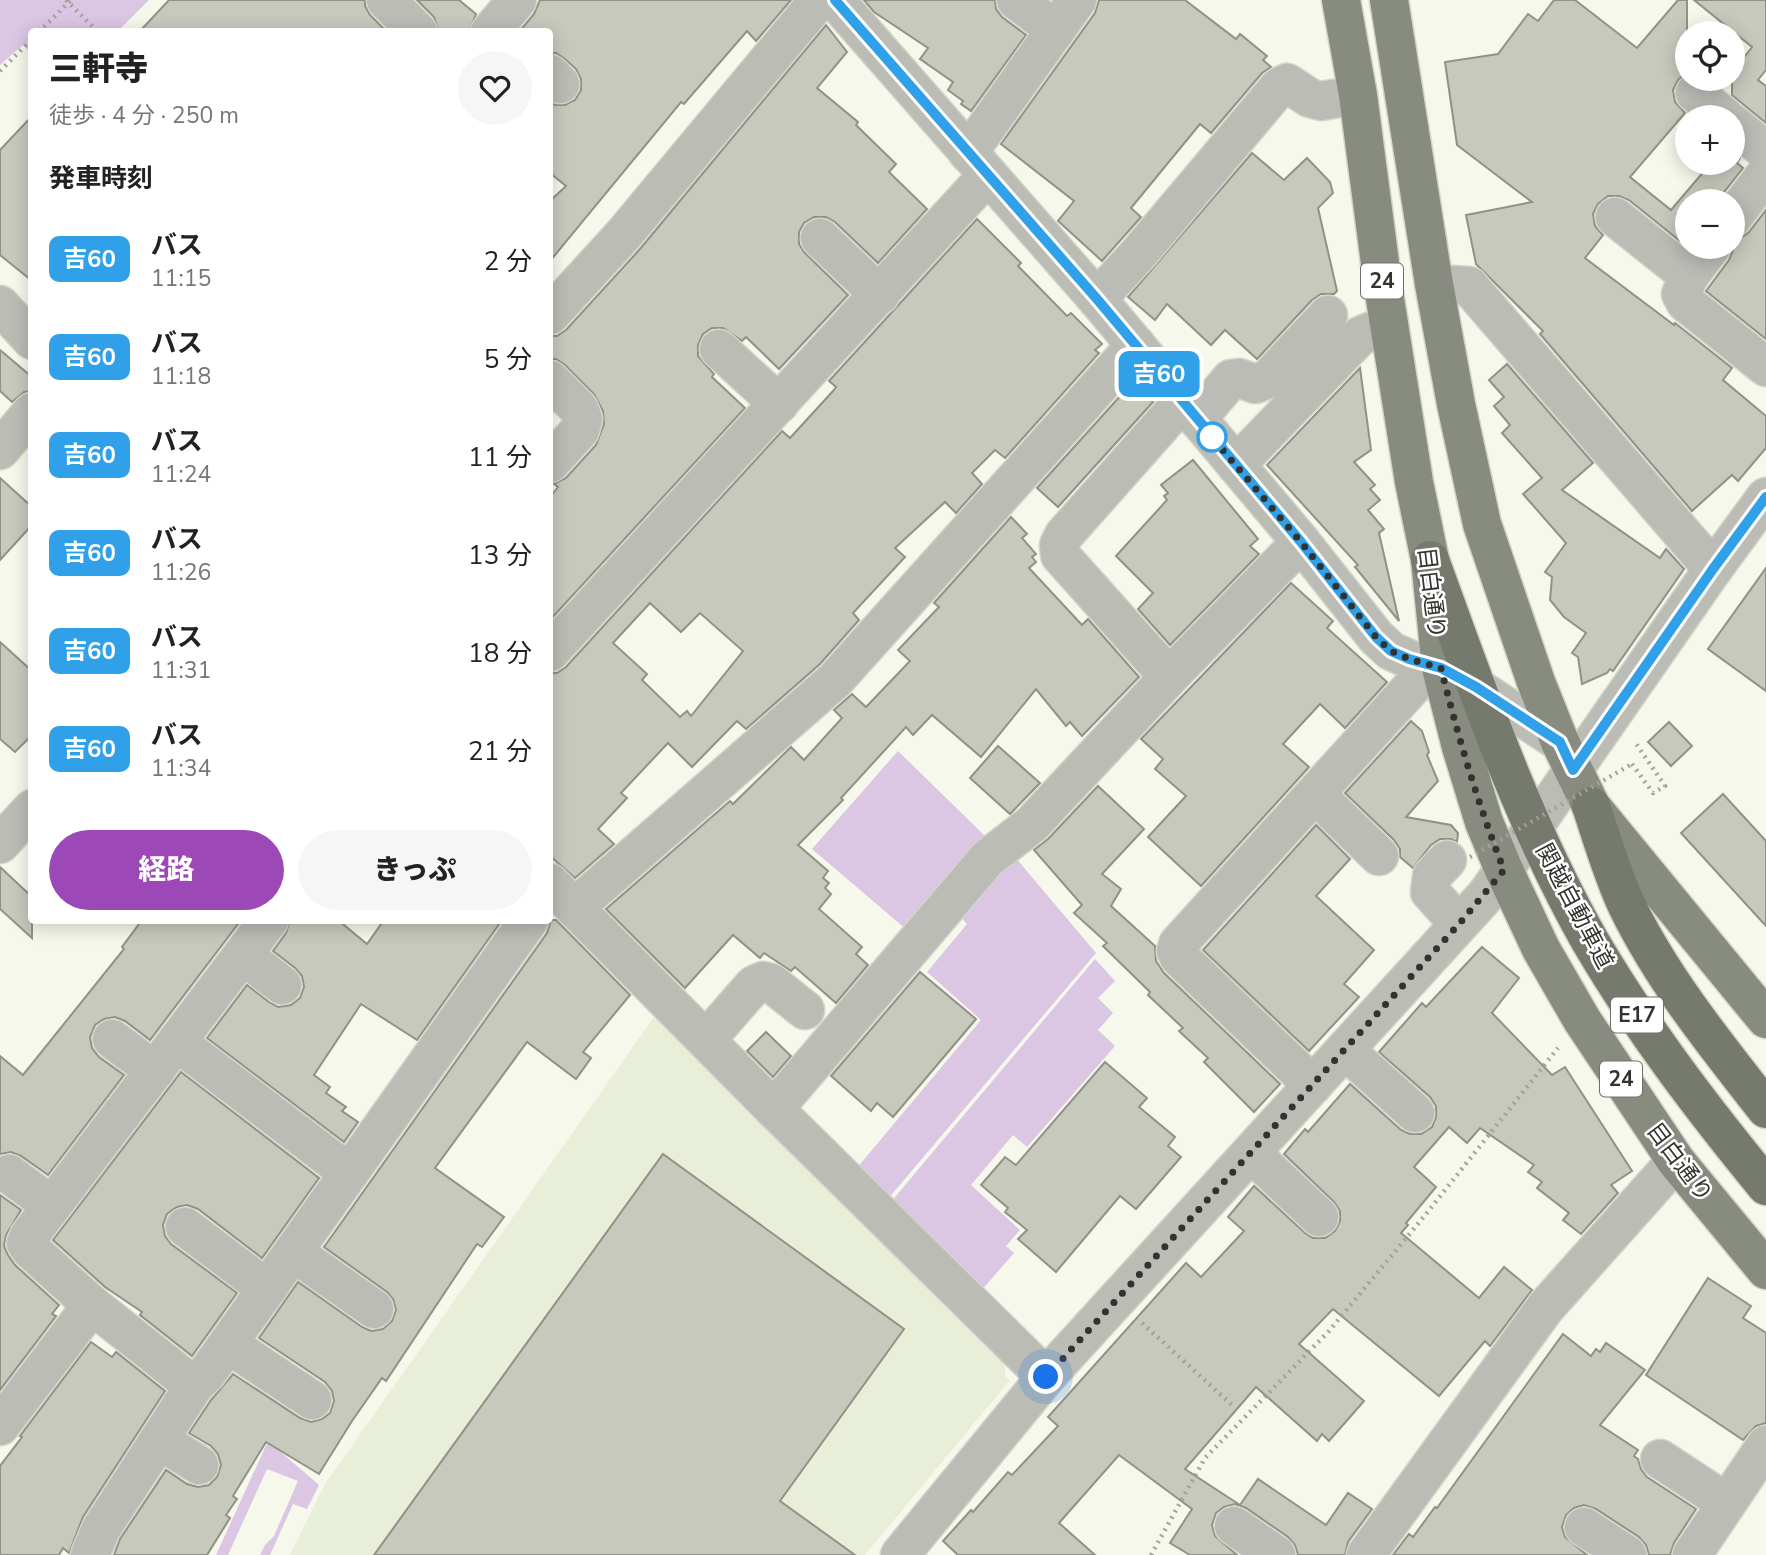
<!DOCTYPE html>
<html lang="ja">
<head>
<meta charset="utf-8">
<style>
	:root { --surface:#fff; --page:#f6f6f6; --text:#222; --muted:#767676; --accent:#9c49b7 }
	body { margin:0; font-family:"Nunito Sans","Noto Sans JP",sans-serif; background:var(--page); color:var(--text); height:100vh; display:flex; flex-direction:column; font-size:26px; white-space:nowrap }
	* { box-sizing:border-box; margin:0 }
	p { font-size:23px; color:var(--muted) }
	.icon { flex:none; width:38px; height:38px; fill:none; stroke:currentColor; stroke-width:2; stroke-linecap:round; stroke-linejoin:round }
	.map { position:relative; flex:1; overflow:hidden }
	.details { position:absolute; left:28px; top:28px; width:525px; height:896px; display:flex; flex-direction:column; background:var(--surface); border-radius:7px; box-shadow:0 4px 18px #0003 }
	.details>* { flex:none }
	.badge { padding:0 14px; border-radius:10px; font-size:24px; line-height:46px }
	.fabs { position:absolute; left:1675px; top:21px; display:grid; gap:14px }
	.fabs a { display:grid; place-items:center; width:70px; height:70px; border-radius:50%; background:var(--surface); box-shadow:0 4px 18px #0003; font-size:35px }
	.you { position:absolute; width:35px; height:35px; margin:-18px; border:5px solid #fff; border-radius:50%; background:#1a73e8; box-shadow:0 0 0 10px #1a73e833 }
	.map>.badge { position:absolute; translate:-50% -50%; box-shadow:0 0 0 4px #fff }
	h2 { padding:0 21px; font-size:26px; line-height:63px }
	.round { display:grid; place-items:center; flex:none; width:74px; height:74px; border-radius:37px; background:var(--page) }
	.head { display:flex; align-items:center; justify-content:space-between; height:119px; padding:0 21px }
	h1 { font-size:33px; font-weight:800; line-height:52px }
	.primary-button { display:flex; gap:14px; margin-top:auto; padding:14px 21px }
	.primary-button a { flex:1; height:80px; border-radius:42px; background:var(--accent); color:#fff; font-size:28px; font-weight:800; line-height:80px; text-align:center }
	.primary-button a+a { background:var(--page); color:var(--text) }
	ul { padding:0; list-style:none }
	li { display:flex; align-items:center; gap:21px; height:98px; padding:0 21px }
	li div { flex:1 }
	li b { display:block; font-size:26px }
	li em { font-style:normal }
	li .badge { min-width:77px; font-weight:700; text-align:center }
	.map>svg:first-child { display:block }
	.built { fill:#e9eed9 }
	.green { fill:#dbc6e3 }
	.building { fill:#c6c9bc; stroke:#909286; stroke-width:2; fill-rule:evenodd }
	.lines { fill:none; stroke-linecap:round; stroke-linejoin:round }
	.minor-casing { stroke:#d2d5c9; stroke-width:41 }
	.major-casing { stroke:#d2d5c9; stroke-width:41 }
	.highway-casing { stroke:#d2d5c9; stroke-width:41 }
	.path { stroke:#a1a399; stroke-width:4.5; stroke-dasharray:2 5; stroke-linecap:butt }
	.minor { stroke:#bbbcb6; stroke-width:38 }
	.major { stroke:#888b80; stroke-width:38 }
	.highway { stroke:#76796d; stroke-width:38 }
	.path-bridge { stroke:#a1a399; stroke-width:4.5; stroke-dasharray:2 5; stroke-linecap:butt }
	.line-casing { stroke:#fff; stroke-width:16 }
	.line { stroke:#30a0e9; stroke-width:10 }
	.walk { stroke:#32332e; stroke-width:7; stroke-dasharray:0 12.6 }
	.stop-dot { fill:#fff; stroke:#30a0e9; stroke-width:3.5 }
	.labels { text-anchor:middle; stroke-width:5; stroke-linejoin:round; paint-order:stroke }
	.shield { fill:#fff; stroke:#70706d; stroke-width:2 }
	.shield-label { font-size:21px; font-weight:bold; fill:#32332e }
	.street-label { font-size:23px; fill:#32332e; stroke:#fff }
</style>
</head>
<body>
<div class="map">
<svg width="1766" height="1555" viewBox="0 0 1766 1555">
	<rect width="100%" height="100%" fill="#f5f8eb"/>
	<polygon class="built" points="659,1010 1005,1363 1005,1376 1010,1380 865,1555 290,1555 325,1484"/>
	<g class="green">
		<polygon points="0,0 149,0 118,31 32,32 31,53 23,45 0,65"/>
		<polygon points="898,751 986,837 907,930 812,849"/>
		<polygon points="1015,857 1096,953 887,1200 856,1169 981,1020 927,972 967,924 961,917"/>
		<polygon points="1095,959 1115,981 1098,998 1113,1013 1098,1030 1115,1046 1027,1147 1013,1135 971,1185 1020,1230 1006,1246 1014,1253 980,1292 890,1203"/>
		<polygon points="268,1441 319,1485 307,1509 293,1504 270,1555 260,1555 265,1545 274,1536 298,1481 267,1469 228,1555 216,1555"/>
	</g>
	<g class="building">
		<polygon points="169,0 365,0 365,6 370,15 387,32 139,32"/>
		<polygon points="417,0 459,0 476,14 469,32 439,32 434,17"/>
		<polygon points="540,0 791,0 756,41 747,31 684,104 681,102 550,261 550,201 566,186 550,173 550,102 555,105 565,105 575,100 581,90 581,79 576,69 565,59 556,53 550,53 550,32 519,32 534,14"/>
		<polygon points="864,0 995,0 996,9 1002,17 1026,35 971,111 961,104 963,101 948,90 953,82 920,59 928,48 874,12"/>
		<polygon points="1099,0 1185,0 1236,39 1240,34 1267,56 1263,60 1271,67 1262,73 1211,133 1200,124 1131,208 1141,217 1102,261 1058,221 1074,201 1001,144 1095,13"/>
		<polygon points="1554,0 1575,0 1637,48 1678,0 1687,0 1687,73 1678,80 1673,90 1675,102 1685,113 1630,177 1671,210 1711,163 1732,163 1732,152 1740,158 1737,163 1743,168 1717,201 1687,201 1687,242 1685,245 1629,200 1619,196 1608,196 1598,204 1593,214 1595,226 1603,235 1585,258 1674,325 1675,323 1732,368 1723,380 1766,416 1766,448 1738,481 1732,475 1692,511 1540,334 1543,331 1476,264 1466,215 1532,202 1457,145 1445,62 1498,54 1528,14 1538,21"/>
		<polygon points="1694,0 1766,0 1766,70 1758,80 1766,86 1766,123 1732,95 1732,60 1738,65 1752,47"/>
		<polygon points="826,25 847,52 817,88 858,122 856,125 896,164 889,172 927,209 878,263 835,222 826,217 814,217 804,223 799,232 799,244 805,253 848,295 779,369 746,337 742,341 723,328 712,328 703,334 698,345 698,356 714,374 712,377 745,408 550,620 550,497 558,487 554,484 566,478 596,445 604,424 603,411 594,394 565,365 556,359 550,359 550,336 557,336 566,330 640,249"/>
		<polygon points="32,116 32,281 0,255 0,150"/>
		<polygon points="1252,153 1284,180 1307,158 1330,182 1333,193 1318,208 1337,291 1334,294 1321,294 1312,300 1257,359 1225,330 1211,345 1167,304 1155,320 1128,297"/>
		<polygon points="1766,210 1766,339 1706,291 1729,260 1733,250 1732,239 1741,238 1749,232"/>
		<path d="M977,219l44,44 -3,3 49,50 4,-3 31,31 -7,6 4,3 -94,105 -10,-8 -23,23 10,11 -26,29 -11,-11 -50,46 10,9 -52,56 6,7 -39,44 -74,65 -9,-8 -45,46 -24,-24 -47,50 6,5 -29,31 16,15 -39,34 -25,-22v-183h7l9,-6 216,-236 8,7 43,-47 3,-4 -7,-6zM650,603l31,29 19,-19 43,38 -52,65 -4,-5 -7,6 -38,-37 5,-6 -34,-31z"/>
		<polygon points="0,350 32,377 32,391 24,392 12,402 0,391"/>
		<polygon points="1507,364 1593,463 1562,490 1660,558 1666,549 1684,569 1613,671 1610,669 1607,673 1582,684 1578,657 1572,653 1586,633 1564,617 1550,600 1552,577 1545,572 1566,543 1523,494 1542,478 1502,433 1510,425 1494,406 1504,397 1489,380"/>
		<polygon points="1360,368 1371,450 1354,462 1375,485 1370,489 1380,500 1368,510 1384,529 1379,533 1399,621 1355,567 1358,565 1267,465"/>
		<polygon points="1132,383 1153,402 1058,507 1037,488"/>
		<polygon points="1193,460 1258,539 1250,546 1259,554 1170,645 1138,609 1153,593 1116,556 1167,500 1164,496 1168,493 1161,485"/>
		<polygon points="0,478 32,507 32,525 0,560"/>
		<polygon points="1011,517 1027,534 1022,538 1036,554 1032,557 1036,562 1029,568 1082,625 1088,619 1139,677 1082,736 1070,722 1066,726 1036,689 981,757 932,715 913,735 906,727 841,798 843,800 798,845 828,871 823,878 829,883 825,888 831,894 819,909 862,947 856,954 868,965 836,1003 795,967 791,971 764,953 760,958 733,935 685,988 606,909 730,801 733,804 791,747 804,760 842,718 834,710 852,694 866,707 910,661 898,650 939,607 934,603"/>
		<polygon points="1766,568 1766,691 1708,649"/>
		<polygon points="1291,583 1333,621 1327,628 1387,682 1345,728 1320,704 1283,744 1309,767 1201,886 1148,837 1186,796 1155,769 1163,759 1141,739"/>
		<polygon points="0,642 32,671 32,735 15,752 0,739"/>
		<polygon points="1411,721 1422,731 1429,752 1427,755 1438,781 1406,817 1451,825 1458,833 1457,842 1451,839 1440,839 1431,845 1413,868 1400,857 1400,849 1394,840 1345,793"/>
		<polygon points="1669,722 1692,746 1671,766 1648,742"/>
		<polygon points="998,746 1040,783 1010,814 970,778"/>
		<polygon points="1098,786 1144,829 1102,874 1121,889 1111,906 1155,946 1156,961 1164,973 1280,1084 1254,1112 1204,1062 1208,1058 1179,1031 1183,1028 1148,995 1150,992 1103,946 1107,943 1074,913 1082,905 1034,850 1048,839"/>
		<polygon points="1723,794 1766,841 1766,926 1681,833"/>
		<polygon points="1316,825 1350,859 1316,896 1374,950 1344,984 1359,997 1309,1051 1203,950"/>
		<polygon points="0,867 32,897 32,938 0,909"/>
		<polygon points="142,920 241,920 150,1040 125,1021 115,1017 104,1019 95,1025 90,1037 92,1048 99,1057 124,1075 48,1175 21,1156 11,1152 0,1154 0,1056 23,1075 124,949 122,947"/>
		<polygon points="290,920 338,920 367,944 384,920 502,920 417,1040 361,1004 314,1075 330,1087 326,1093 346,1107 342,1111 358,1122 344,1142 207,1038 247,985 269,1002 278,1007 291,1005 300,998 304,987 302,976 295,968 273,951 286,933"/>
		<polygon points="551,920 556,920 630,995 583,1052 591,1058 576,1079 527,1042 435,1168 504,1217 482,1247 477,1244 386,1381 382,1378 352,1421 319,1474 266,1442 233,1496 237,1499 226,1515 230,1518 207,1555 114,1555 120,1539 166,1470 187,1484 198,1487 209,1485 217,1477 221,1465 218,1454 211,1446 189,1433 211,1400 233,1374 300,1418 311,1422 322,1419 330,1413 334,1401 332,1391 325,1382 259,1338 298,1282 362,1327 371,1331 383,1329 392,1321 396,1310 393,1299 387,1292 324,1247 547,933"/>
		<polygon points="1482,947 1519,978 1492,1013 1552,1075 1565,1067 1632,1171 1611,1185 1618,1193 1581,1234 1563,1220 1569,1213 1537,1188 1542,1182 1528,1172 1534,1165 1480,1128 1467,1143 1449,1127 1414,1167 1436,1187 1406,1223 1408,1225 1401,1233 1479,1298 1504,1267 1532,1290 1490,1346 1485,1341 1439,1396 1333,1309 1299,1344 1364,1401 1329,1441 1322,1434 1317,1441 1256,1387 1185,1469 1240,1505 1258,1479 1326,1525 1348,1493 1372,1509 1348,1542 1345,1555 1298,1555 1295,1545 1288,1537 1246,1508 1235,1504 1224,1507 1216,1513 1212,1525 1215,1536 1237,1555 1190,1555 1170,1543 1192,1509 1119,1455 1059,1523 1095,1555 958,1555 943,1541 971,1510 973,1512 1008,1472 1012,1475 1058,1426 1048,1417 1186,1263 1201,1277 1244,1231 1228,1217 1254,1186 1305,1233 1313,1238 1325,1238 1335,1231 1340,1221 1340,1211 1334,1202 1284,1154 1305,1129 1308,1132 1350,1084 1401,1130 1410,1134 1421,1134 1432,1127 1436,1117 1436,1106 1430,1097 1379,1052 1422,1003 1426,1007"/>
		<polygon points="920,972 976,1019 893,1117 877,1103 871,1111 831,1076"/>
		<polygon points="766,1032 791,1056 773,1077 747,1051"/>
		<polygon points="1105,1062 1147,1098 1139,1107 1175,1137 1168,1146 1181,1157 1136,1209 1120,1196 1056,1272 1018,1239 1027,1230 1005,1212 1008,1208 981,1185 1005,1157 1016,1165"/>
		<polygon points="181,1072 319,1178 262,1258 198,1209 187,1205 177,1207 167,1214 163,1225 165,1236 171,1244 237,1293 192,1356 140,1315 142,1312 105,1287 53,1240"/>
		<polygon points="663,1154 904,1329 780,1501 855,1555 374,1555"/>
		<polygon points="0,1195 21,1210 6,1235 4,1246 8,1255 15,1265 59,1305 52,1314 56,1316 0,1390"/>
		<polygon points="1708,1278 1751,1306 1743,1318 1766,1333 1766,1423 1756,1426 1743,1440 1646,1375"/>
		<polygon points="1563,1334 1591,1356 1596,1349 1600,1352 1606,1343 1645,1370 1600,1425 1638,1450 1634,1456 1638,1459 1641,1469 1647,1477 1696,1509 1674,1543 1670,1555 1649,1555 1646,1545 1639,1537 1596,1509 1584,1505 1574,1508 1566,1515 1562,1527 1565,1537 1587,1555 1393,1555 1409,1534 1413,1537 1435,1507 1437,1508"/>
		<polygon points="91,1342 112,1357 116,1352 165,1391 83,1517 69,1553 63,1548 59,1555 0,1555 0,1466 22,1437 20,1436"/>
	</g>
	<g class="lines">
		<defs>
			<g id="minor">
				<polyline points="386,0 418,32"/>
				<polyline points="835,0 1097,299 1301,542 1376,637 1391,651 1409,659 1441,668 1476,687 1560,742"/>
				<polyline points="1016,0 1056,30"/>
				<polyline points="490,32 517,0"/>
				<polyline points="550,74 560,84"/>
				<polyline points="1695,93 1725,117"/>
				<polyline points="1732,123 1766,151"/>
				<polyline points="968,153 1077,0"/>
				<polyline points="1615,217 1689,276"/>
				<polyline points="1732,218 1766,174"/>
				<polyline points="820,238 880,295"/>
				<polyline points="1711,247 1689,276 1681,294 1686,303 1766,367"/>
				<polyline points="1434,284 1469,286 1713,569"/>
				<polyline points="1097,299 1140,252 1279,87 1287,83 1310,98 1321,101 1358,95"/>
				<polyline points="0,305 32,340"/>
				<polyline points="550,315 624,234 819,0"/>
				<polyline points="719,349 779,404"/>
				<polyline points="550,380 579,409 583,419 580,430 550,463"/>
				<polyline points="1197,419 1231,379 1239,378 1255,384 1268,379 1328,315"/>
				<polyline points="0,450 32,412"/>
				<polyline points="1236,465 1360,336 1389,324"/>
				<polyline points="550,652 987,176"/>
				<polyline points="1169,677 1060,555 1059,545 1064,535 1182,402"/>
				<polyline points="1316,795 1379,856"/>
				<polyline points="0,844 32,809"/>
				<polyline points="1447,860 1432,876 1430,892 1459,924"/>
				<polyline points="550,883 774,1109 1046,1377"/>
				<polyline points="574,908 835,680 1136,345"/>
				<polyline points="243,955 282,985"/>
				<polyline points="112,1039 155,1071"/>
				<polyline points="706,1040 754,985 763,981 771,983 805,1010"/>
				<polyline points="177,1042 349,1173"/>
				<polyline points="1345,1050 1415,1113"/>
				<polyline points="1313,1085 1179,957 1176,951 1178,944 1411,688"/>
				<polyline points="774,1109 987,859 1032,824 1169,677 1301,542"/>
				<polyline points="1251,1153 1319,1217"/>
				<polyline points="9,1174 52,1206"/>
				<polyline points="185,1227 267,1289"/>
				<polyline points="293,1252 374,1309"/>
				<polyline points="92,1305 30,1249 26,1243 29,1236 269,920"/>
				<polyline points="228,1344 312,1400"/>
				<polyline points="0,1426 92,1305 194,1386"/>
				<polyline points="159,1440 199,1465"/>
				<polyline points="1660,1459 1727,1503"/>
				<polyline points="1234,1526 1276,1555"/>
				<polyline points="1584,1527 1627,1555"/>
				<polyline points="90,1555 101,1529 194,1386 207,1373 529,920"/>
				<polyline points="900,1555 1046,1377 1487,894 1713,569 1766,497"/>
				<polyline points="1366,1555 1545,1308 1676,1161"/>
				<polyline points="1692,1555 1766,1445"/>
			</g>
			<g id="major">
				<polyline points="1341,0 1358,95 1383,286 1414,482 1430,560 1441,668 1461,747 1484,822 1504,870 1541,949 1582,1020 1676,1161 1766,1270"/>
				<polyline points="1389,0 1434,284 1456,404 1482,524 1536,682 1560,742 1591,806 1766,1019"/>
			</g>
			<g id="highway">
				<path d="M1430,560c47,129 92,261 160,381 51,87 112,167 176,245"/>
				<path d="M1591,806c11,33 21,68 36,100 36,74 89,139 139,203"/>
			</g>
		</defs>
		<use href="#minor" class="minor-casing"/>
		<use href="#major" class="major-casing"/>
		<use href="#highway" class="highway-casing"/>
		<g class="path">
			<polyline points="66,0 98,32"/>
			<polyline points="39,32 71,0"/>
			<polyline points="0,71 32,39"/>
			<polyline points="1632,764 1653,793 1665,786 1635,742"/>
			<polyline points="1142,1323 1232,1405"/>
			<polyline points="1151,1555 1205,1458 1329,1331 1422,1219 1558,1048"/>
		</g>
		<use href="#minor" class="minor"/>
		<use href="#major" class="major"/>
		<use href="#highway" class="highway"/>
		<polyline class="path-bridge" points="1470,857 1632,764"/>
	</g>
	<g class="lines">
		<defs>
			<polyline id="line" points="835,0 1097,299 1301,542 1376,637 1391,651 1409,659 1441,668 1476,687 1560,742 1573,770 1713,569 1766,497"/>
		</defs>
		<use href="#line" class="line-casing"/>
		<use href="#line" class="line"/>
		<path class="walk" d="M1046,1377l413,-453 45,-54c-26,-66 -46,-133 -63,-202l-32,-9 -18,-8 -15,-14 -75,-95 -91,-107 2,2"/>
	</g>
	<circle class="stop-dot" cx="1212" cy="437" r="14"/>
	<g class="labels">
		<g class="shield">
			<rect x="1361" y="263.5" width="42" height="35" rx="5"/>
			<rect x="1611" y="997.5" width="52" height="35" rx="5"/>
			<rect x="1600" y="1061.5" width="42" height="35" rx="5"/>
		</g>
		<g class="shield-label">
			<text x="1382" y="288">24</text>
			<text x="1637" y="1022">E17</text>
			<text x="1621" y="1086">24</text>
		</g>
		<g class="street-label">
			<text transform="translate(1432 593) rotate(83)" y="8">目白通り</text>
			<text transform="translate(1575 906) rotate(62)" y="8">関越自動車道</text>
			<text transform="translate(1680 1162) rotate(53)" y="8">目白通り</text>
		</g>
	</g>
</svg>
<div class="fabs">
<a><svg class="icon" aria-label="locate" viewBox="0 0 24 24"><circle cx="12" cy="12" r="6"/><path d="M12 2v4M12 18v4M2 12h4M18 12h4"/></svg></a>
<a>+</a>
<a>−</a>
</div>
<div class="you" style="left:1046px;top:1377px"></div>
<b class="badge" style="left:1159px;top:374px;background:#30a0e9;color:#fff">吉60</b>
<section class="details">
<div class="head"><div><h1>三軒寺</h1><p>徒歩 · 4 分 · 250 m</p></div><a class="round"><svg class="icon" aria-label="heart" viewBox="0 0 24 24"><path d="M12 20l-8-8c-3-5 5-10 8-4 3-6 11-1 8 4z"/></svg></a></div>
<h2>発車時刻</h2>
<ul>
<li><span class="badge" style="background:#30a0e9;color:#fff">吉60</span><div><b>バス</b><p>11:15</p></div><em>2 分</em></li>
<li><span class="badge" style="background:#30a0e9;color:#fff">吉60</span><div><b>バス</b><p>11:18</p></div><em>5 分</em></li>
<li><span class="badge" style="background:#30a0e9;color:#fff">吉60</span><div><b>バス</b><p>11:24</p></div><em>11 分</em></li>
<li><span class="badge" style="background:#30a0e9;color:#fff">吉60</span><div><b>バス</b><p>11:26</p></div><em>13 分</em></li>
<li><span class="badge" style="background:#30a0e9;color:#fff">吉60</span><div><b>バス</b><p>11:31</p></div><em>18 分</em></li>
<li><span class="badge" style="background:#30a0e9;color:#fff">吉60</span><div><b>バス</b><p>11:34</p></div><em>21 分</em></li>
</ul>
<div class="primary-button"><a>経路</a><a>きっぷ</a></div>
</section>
</div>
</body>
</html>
